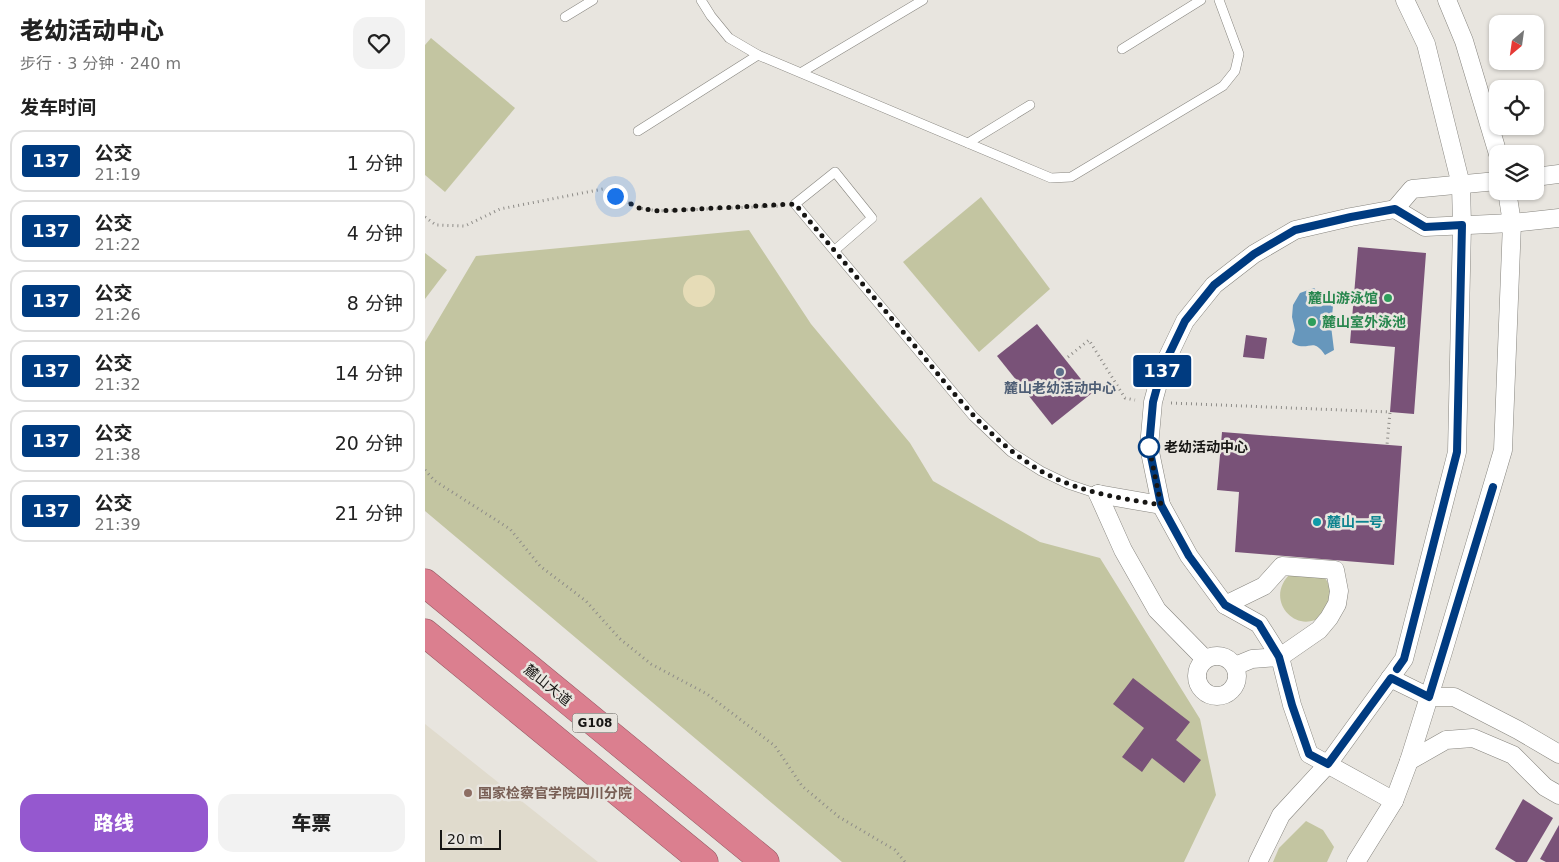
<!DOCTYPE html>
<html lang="zh">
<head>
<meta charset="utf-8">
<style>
	:root { --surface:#fff; --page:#f2f2f2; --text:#222; --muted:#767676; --line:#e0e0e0; --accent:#9558cf }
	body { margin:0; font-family:"DejaVu Sans","Noto Sans SC",sans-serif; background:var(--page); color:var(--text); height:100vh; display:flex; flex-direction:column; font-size:19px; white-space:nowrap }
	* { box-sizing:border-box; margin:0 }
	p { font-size:16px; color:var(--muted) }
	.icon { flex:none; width:28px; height:28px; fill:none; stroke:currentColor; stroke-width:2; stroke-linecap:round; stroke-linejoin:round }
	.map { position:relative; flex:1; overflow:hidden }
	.drawer { display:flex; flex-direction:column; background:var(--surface); width:425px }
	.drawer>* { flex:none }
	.badge { padding:0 10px; border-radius:4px; font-size:18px; line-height:32px }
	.needle { width:32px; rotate:209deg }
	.tools { position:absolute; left:1064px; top:15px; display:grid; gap:10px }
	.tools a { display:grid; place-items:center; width:55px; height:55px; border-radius:10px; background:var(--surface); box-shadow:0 1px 4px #0004; font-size:25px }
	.scale { position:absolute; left:15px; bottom:12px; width:61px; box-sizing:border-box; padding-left:5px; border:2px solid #171614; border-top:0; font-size:14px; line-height:18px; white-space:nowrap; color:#171614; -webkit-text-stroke:4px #e8e5df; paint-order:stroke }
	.you { position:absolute; width:25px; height:25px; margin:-12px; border:4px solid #fff; border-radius:50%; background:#1a73e8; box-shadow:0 0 0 8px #1a73e833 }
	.map>.badge { position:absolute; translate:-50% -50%; box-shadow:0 0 0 2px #fff }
	h2 { padding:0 20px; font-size:19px; line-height:45px }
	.round { display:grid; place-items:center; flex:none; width:52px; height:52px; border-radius:15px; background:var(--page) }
	.overview { display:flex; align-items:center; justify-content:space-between; height:85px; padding:0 20px }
	h1 { font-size:24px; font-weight:800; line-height:38px }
	.action { display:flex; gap:10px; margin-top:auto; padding:10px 20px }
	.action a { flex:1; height:58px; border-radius:15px; background:var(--accent); color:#fff; font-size:20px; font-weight:800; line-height:58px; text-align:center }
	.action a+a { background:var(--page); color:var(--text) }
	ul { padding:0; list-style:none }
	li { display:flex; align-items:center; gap:15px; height:62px; margin:0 10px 8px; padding:0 10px; border:2px solid var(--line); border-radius:15px }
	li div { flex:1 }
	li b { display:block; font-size:19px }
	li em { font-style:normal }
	li .badge { min-width:55px; font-weight:700; text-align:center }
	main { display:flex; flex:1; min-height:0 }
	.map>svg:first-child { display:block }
	.built { fill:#e0dbcd }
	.green { fill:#c3c5a1 }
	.sand { fill:#e6dcb7 }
	.water { fill:#6797bc }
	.building { fill:#795278 }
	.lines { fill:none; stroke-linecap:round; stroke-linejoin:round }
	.lane-casing { stroke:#87857f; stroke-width:10 }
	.street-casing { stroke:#87857f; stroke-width:19 }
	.highway-casing { stroke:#965a64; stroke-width:29 }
	.path { stroke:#8e8c88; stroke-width:3; stroke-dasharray:1 4; stroke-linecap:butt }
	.lane { stroke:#fff; stroke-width:9 }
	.street { stroke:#fff; stroke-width:18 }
	.highway { stroke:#db7f8f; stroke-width:28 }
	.line-casing { stroke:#fff; stroke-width:11 }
	.line { stroke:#003b80; stroke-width:8 }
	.walk { stroke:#171614; stroke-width:5; stroke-dasharray:0 9 }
	.leisure-dot { fill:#2e9e5b; stroke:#e8e5df; stroke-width:2 }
	.service-dot { fill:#5c6f8a; stroke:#e8e5df; stroke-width:2 }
	.stop-dot { fill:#fff; stroke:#003b80; stroke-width:2.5 }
	.culture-dot { fill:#0f9aa8; stroke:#e8e5df; stroke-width:2 }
	.education-dot { fill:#8d6e63; stroke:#e8e5df; stroke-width:2 }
	.labels { text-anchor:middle; stroke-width:5; stroke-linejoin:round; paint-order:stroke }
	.shield { fill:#e8e5df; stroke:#565451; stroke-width:1 }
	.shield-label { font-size:12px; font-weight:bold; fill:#171614 }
	.leisure-label { font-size:14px; font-weight:bold; fill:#27864d; stroke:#e8e5df; text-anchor:end }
	.service-label { font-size:14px; font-weight:bold; fill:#4e5e75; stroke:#e8e5df }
	.stop-label { font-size:14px; font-weight:bold; fill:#171614; stroke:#e8e5df; text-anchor:start }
	.culture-label { font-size:14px; font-weight:bold; fill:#0d838f; stroke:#e8e5df; text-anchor:start }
	.street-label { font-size:14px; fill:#171614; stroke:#e8e5df }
	.education-label { font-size:14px; font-weight:bold; fill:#785e54; stroke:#e8e5df; text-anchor:start }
</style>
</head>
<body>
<main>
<section class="drawer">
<div class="overview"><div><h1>老幼活动中心</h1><p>步行 · 3 分钟 · 240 m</p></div><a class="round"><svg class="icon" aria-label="heart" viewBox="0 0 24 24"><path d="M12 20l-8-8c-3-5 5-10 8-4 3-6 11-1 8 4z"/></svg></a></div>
<h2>发车时间</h2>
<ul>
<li><span class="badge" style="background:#003b80;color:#fff">137</span><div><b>公交</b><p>21:19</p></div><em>1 分钟</em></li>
<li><span class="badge" style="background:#003b80;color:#fff">137</span><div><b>公交</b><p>21:22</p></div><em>4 分钟</em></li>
<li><span class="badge" style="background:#003b80;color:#fff">137</span><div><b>公交</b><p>21:26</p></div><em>8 分钟</em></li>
<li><span class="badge" style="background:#003b80;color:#fff">137</span><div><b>公交</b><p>21:32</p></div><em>14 分钟</em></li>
<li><span class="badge" style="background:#003b80;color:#fff">137</span><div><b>公交</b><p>21:38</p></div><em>20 分钟</em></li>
<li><span class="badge" style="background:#003b80;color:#fff">137</span><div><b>公交</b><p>21:39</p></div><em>21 分钟</em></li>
</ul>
<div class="action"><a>路线</a><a>车票</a></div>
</section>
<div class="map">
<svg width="1134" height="862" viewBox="0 0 1134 862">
	<rect width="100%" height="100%" fill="#e8e5df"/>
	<polygon class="built" points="0,724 173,862 0,862"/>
	<g class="green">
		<polygon points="6,38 90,108 20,192 0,175 0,45"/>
		<polygon points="556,197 625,289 554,352 478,262"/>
		<polygon points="324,230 386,324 485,443 508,481 615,542 675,558 775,719 791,795 759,862 417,862 0,511 0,342 51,256"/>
		<polygon points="0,253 22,270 0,299"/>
		<path d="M866,573l32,2c6,8 11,19 6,29 -2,3 -3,7 -6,10 -23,24 -62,-13 -32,-41z"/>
		<polygon points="881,821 898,830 909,847 902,862 848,862 854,848"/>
	</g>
	<circle class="sand" cx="274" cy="291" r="16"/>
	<path class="water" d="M889,288l19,18 -2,20 3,24 -9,5c-11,-16 -13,-7 -26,-9 -1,0 -7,-3 -7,-4l3,-12 -3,-13 1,-12 7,-12z"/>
	<g class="building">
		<polygon points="933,247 1001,253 989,414 965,412 970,347 925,343"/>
		<polygon points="612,324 667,393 627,425 572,356"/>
		<polygon points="821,335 842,338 839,359 818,357"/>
		<polygon points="797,432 977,446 969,565 810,552 814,492 792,490"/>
		<polygon points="708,678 765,722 751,740 776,760 759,783 727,758 717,772 697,757 719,728 688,704"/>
		<polygon points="1098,799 1128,818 1102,862 1091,862 1070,849"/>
		<polygon points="1134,825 1134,862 1121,862 1115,859"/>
	</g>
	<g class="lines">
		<defs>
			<g id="lane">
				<polyline points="276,0 286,16 304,38 333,55 626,178 646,177 798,86 810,71 814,54 794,0"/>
				<polyline points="140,17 168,0"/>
				<polyline points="697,49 776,0"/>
				<polyline points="377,72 498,0"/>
				<polyline points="213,131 333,55"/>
				<polyline points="543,143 605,105"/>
				<polyline points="410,250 447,218 410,172 370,204 548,416 586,452 616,471 643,484 673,494"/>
			</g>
			<g id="street">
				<polyline points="1022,0 1039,41 1073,154"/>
				<polyline points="1110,177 1134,174"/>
				<polyline points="1072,181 987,189 970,209 1000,227 1087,223 1134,218"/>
				<polyline points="673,494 698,550 732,610 780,659"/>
				<polyline points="673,494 736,505"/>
				<polyline points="800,605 839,586 857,566 910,570 914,591 912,604 904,618 894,630 855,657 827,659 810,666"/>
				<circle cx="792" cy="676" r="20"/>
				<polyline points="965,678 1004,697 1029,697 1093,730 1134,754"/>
				<polyline points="984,761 1021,740 1048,738 1088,755 1120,787 1134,795"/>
				<polyline points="969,801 884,754 867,705 855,657 834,624 800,605 764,556 736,505 724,447 728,402 737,369 760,321 789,285 829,254 870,230 926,217 970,209"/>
				<polyline points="833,862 856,815 903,764 979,659 1032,452 1037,225 1036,185 1001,44 980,0"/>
				<polyline points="931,862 969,801 984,761 1018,652 1078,450 1087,223 1082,191"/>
			</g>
			<g id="highway">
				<polyline points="0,583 340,862"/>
				<polyline points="0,633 279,862"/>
			</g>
		</defs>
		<use href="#lane" class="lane-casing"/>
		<use href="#street" class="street-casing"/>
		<use href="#highway" class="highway-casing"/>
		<g class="path">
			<polyline points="0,217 11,225 40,226 75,209 178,189 214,208 233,211 357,206"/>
			<polyline points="643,357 664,340 700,398 710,400"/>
			<polyline points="746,403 965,412 962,445"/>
			<polyline points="0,470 10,481 85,529 115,566 161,601 194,638 226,664 282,694 350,746 377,786 414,817 470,850 480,862"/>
		</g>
		<use href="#lane" class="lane"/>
		<use href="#street" class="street"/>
		<use href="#highway" class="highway"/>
	</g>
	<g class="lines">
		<defs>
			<polyline id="line" points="972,669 979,659 1032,452 1037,225 1000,227 970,209 926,217 870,230 829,254 789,285 760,321 737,369 728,402 724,447 736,505 764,556 800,605 834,624 854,657 867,705 884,754 903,764 966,678 1004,697 1068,487"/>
		</defs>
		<use href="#line" class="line-casing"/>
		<use href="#line" class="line"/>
		<path class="walk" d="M190,196l24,12 19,3 137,-7c40,47 80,95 120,142 38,46 74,95 126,125 37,21 78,27 120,34l-12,-58"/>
	</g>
	<g class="leisure-dot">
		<circle cx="963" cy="298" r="5"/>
		<circle cx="887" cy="322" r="5"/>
	</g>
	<circle class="service-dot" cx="635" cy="372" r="5"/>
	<circle class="stop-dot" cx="724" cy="447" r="10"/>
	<circle class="culture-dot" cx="892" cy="522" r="5"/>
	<circle class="education-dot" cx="43" cy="793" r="5"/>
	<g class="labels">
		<rect class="shield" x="147.5" y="713.5" width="45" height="19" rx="4"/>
		<g class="shield-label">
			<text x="170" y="727">G108</text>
		</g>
		<g class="leisure-label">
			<text x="953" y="303">麓山游泳馆</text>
			<text x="897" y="327" text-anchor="start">麓山室外泳池</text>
		</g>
		<g class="service-label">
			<text x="635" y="393">麓山老幼活动中心</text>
		</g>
		<g class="stop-label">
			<text x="739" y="452">老幼活动中心</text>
		</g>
		<g class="culture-label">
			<text x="902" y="527">麓山一号</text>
		</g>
		<g class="street-label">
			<text transform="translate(123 685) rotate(39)" y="5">麓山大道</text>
		</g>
		<g class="education-label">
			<text x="53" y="798">国家检察官学院四川分院</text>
		</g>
	</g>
</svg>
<div class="tools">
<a><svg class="needle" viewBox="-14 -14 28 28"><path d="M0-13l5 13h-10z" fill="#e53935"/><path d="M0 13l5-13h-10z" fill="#767676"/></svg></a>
<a><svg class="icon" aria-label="locate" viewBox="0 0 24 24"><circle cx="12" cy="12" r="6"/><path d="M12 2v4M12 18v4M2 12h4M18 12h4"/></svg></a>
<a><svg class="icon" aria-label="layers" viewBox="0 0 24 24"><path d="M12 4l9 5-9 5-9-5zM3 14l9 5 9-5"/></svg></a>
</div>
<div class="scale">20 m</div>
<div class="you" style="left:190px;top:196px"></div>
<b class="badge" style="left:737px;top:371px;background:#003b80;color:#fff">137</b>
</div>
</main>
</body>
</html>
